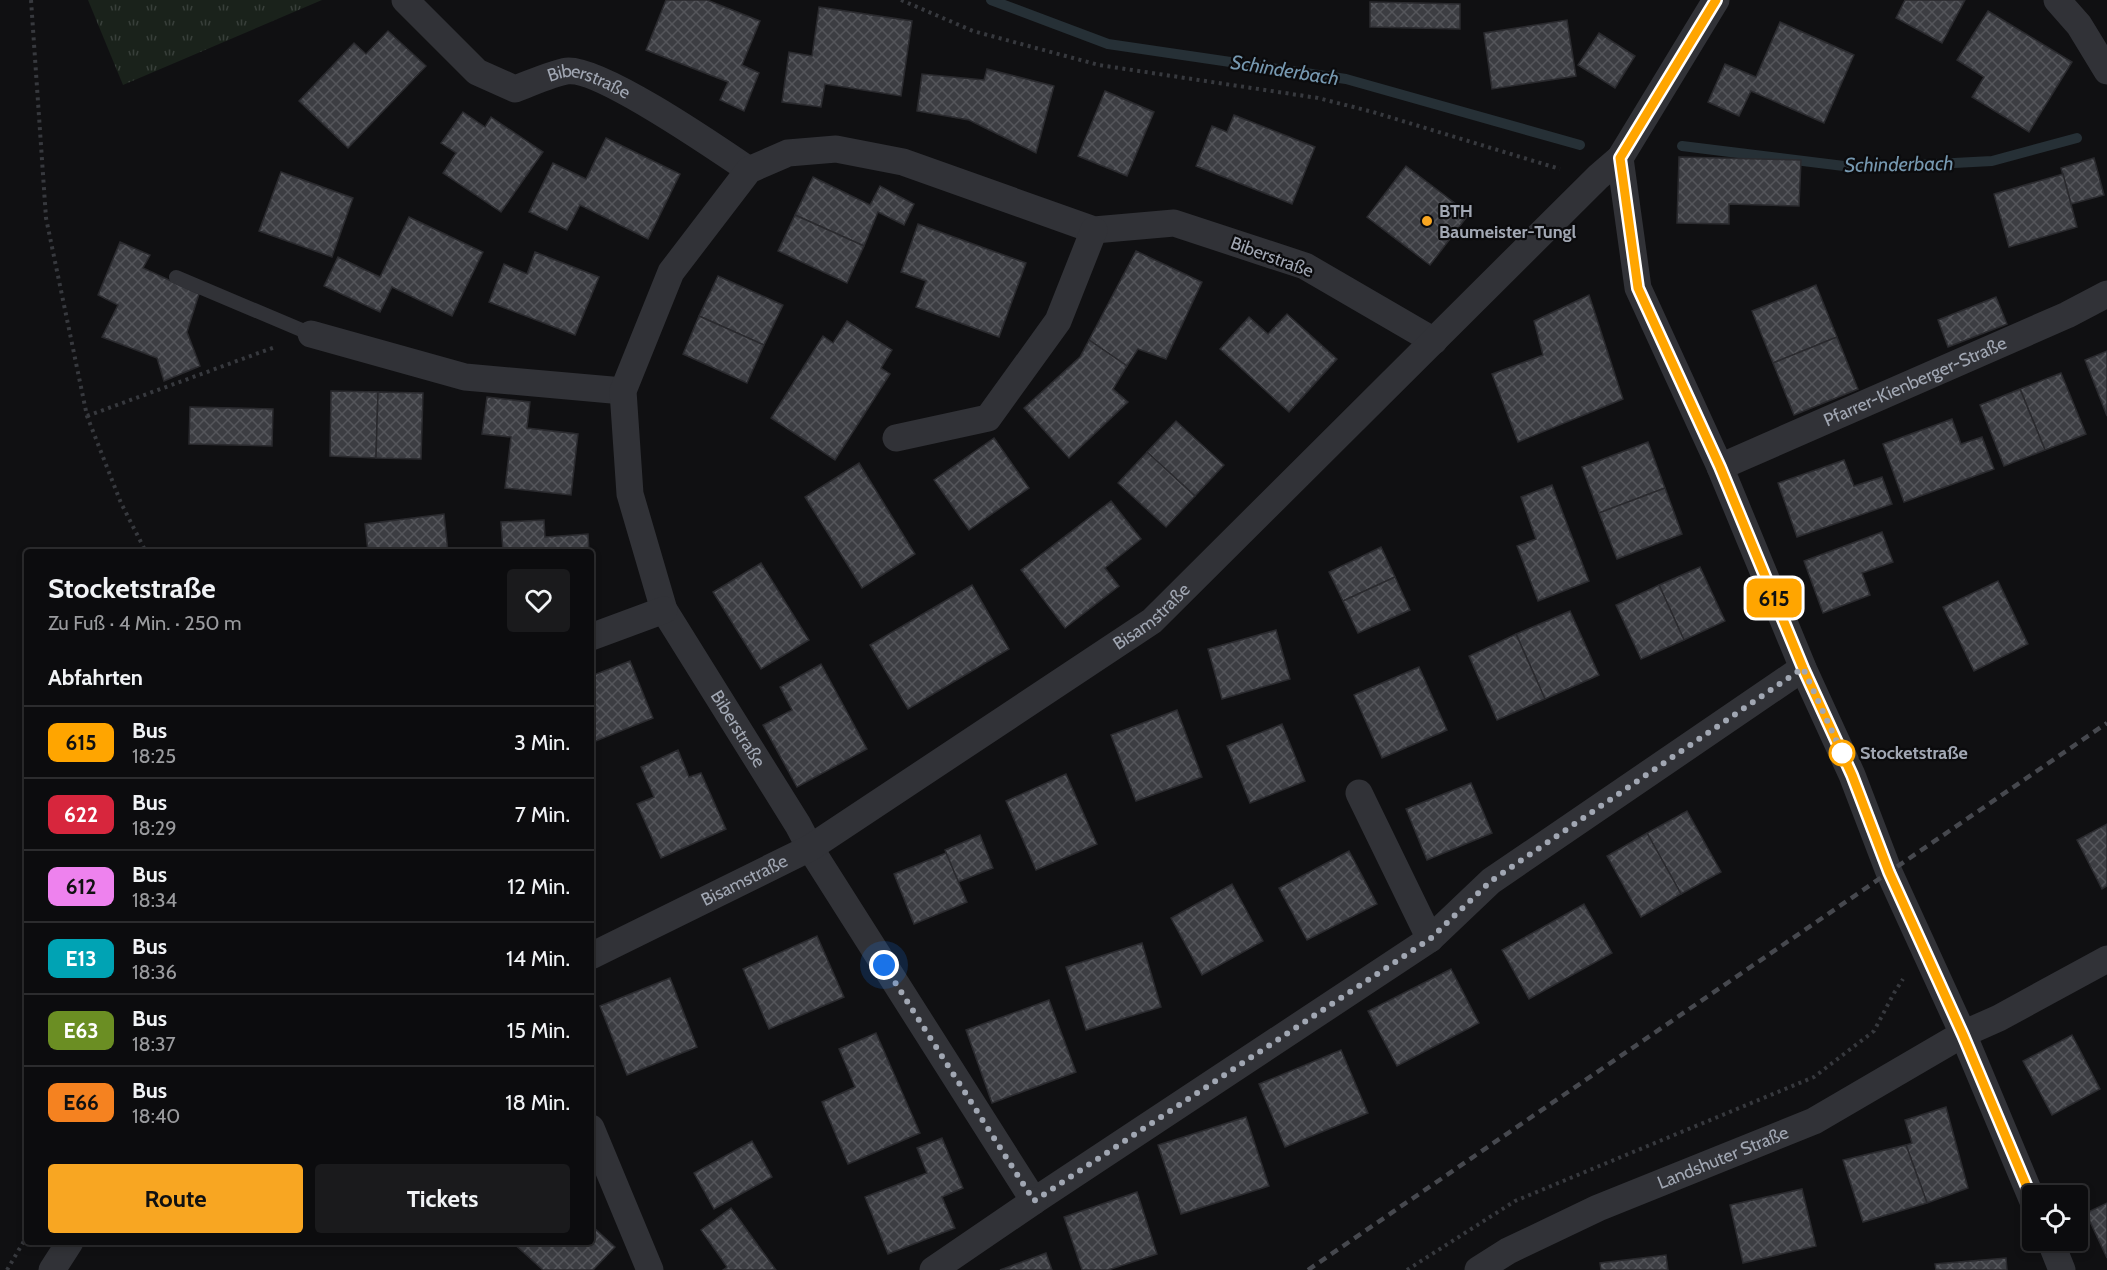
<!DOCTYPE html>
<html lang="de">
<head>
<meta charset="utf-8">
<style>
	:root { --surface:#0c0c0e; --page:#1a1a1c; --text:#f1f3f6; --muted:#9a9b9e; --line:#2c2c2e; --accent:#f8a622 }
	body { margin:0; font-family:Cabin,sans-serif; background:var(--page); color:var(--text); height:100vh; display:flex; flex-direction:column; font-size:22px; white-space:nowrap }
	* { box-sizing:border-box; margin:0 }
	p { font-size:20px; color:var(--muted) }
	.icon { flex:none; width:33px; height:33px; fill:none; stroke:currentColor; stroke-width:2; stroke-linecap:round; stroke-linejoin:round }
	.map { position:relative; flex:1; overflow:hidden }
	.panel { position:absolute; left:24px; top:549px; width:570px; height:696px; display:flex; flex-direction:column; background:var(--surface); border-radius:6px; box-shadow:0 3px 9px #0003,0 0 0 2px var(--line) }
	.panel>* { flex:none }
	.badge { padding:0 12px; border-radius:9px; font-size:21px; line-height:39px }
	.tools { position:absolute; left:2022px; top:1185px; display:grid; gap:12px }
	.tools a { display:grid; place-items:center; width:66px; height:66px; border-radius:6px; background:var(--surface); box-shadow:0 3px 9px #0003,0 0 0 2px var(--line); font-size:30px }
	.you { position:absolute; width:30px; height:30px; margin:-15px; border:4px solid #fff; border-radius:50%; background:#1a73e8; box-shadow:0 0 0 9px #1a73e833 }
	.map>.badge { position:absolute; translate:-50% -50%; box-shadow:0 0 0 3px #fff }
	h2 { padding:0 24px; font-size:22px; line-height:54px }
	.round { display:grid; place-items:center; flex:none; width:63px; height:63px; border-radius:6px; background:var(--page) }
	.headline { display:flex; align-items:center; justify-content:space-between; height:102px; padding:0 24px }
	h1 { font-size:28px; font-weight:700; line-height:45px }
	.action { display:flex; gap:12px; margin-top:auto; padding:12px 24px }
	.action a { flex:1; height:69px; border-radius:6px; background:var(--accent); color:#111; font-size:24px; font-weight:700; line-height:69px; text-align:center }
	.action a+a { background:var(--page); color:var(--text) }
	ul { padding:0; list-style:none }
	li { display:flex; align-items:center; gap:18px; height:72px; padding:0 24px; border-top:2px solid var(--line) }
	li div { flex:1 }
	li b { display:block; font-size:22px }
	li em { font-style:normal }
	li .badge { min-width:66px; font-weight:700; text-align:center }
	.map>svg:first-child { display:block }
	.grass { fill:url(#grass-tufts) }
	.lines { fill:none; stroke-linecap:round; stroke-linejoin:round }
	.stream { stroke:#263036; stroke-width:10 }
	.building { fill:url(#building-cross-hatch); stroke:#2a2a2e; stroke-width:1.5 }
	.path { stroke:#37393e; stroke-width:4; stroke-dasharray:3 4.5; stroke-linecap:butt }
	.lane { stroke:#313237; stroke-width:14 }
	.street { stroke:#313237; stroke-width:27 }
	.rail { stroke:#46484e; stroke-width:4.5; stroke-dasharray:8 6; stroke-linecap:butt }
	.line-casing { stroke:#fff; stroke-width:14 }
	.line { stroke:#ffa500; stroke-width:9 }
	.walk { stroke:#a1a7b3; stroke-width:6; stroke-dasharray:0 10.8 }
	.poi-dot { fill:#f8a622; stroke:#0b0b0d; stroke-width:2 }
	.stop-dot { fill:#fff; stroke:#ffa500; stroke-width:3 }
	.labels { text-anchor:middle; stroke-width:4.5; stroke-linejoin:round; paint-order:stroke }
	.street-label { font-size:18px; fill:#a1a7b3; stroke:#0b0b0d }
	.poi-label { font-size:18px; font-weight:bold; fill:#a1a7b3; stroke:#0b0b0d; text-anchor:start }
	.stop-label { font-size:18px; font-weight:bold; fill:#a1a7b3; stroke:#0b0b0d; text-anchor:start }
	.water-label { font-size:20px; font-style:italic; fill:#7698b0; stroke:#0b0b0d }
</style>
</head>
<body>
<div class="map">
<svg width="2107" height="1270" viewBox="0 0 2107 1270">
	<defs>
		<pattern id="grass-tufts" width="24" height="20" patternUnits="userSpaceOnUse" patternTransform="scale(1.5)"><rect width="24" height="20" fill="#1a221b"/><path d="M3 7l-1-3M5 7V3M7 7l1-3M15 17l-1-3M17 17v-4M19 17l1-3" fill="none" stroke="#383f3a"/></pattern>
		<pattern id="building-cross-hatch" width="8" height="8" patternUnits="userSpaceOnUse" patternTransform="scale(1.5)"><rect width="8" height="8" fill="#3c3d42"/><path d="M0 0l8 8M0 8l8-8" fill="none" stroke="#55565b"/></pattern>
	</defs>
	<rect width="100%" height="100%" fill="#101012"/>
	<polygon class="grass" points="88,0 322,0 123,85"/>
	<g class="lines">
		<g class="stream">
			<polyline points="991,0 1108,44 1346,79 1580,145"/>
			<polyline points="1682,146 1860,168 1992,161 2077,138"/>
		</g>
	</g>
	<g class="building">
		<polygon points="666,0 707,0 760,21 742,65 759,73 744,111 720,100 728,82 646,50"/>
		<polygon points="1905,0 1965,0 1942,43 1896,18"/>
		<polygon points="1370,2 1460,4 1460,29 1370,27"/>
		<polygon points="819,7 912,21 901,96 825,84 821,107 782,102 789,52 812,56"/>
		<polygon points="1988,11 2072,62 2029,132 1972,97 1984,77 1957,60"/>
		<polygon points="1567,20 1576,76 1492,89 1484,33"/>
		<polygon points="1780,22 1854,55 1824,123 1751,91 1739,116 1708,102 1725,64 1756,77"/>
		<polygon points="388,31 426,66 348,148 299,101 354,43 366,54"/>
		<polygon points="1599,33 1635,56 1615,88 1578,65"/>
		<polygon points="987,69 1054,86 1036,153 969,120 917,111 922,74 984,80"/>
		<polygon points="1105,91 1154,112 1127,176 1078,156"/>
		<polygon points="463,112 485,127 491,117 543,152 501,212 443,173 456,153 441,143"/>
		<polygon points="1234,115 1315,147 1292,204 1196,166 1212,126 1227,132"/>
		<polygon points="606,138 680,174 648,239 580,205 567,230 529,212 553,163 586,179"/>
		<polygon points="1679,157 1801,160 1799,206 1729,204 1729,224 1677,223"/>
		<polygon points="2094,158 2104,195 2071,204 2061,168"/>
		<polygon points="1406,166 1469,214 1430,265 1367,217"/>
		<polygon points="281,172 353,198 332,257 259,231"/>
		<polygon points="2063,174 2077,227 2009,247 1994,194"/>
		<polygon points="813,177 870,205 880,186 914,204 904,225 878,212 864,246 795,215"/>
		<polygon points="795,215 864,246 847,283 778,251"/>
		<polygon points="409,217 483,252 452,316 392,287 380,312 324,286 338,257 380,277"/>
		<polygon points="918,224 1026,263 999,337 916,307 926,281 901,272"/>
		<polygon points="120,242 150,255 143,268 199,294 187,332 200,366 164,381 157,358 102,337 118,305 98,295"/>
		<polygon points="1136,251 1202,282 1166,359 1138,349 1127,366 1089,340"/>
		<polygon points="535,252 599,277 575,335 489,302 504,264 527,274"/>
		<polygon points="718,276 783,305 764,345 699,316"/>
		<polygon points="1816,285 1837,337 1773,363 1752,311"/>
		<polygon points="1589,295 1623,399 1518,442 1492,374 1543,355 1534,321"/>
		<polygon points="1996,297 2007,324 1948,347 1938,320"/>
		<polygon points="1287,314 1337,359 1289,412 1220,349 1249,317 1268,334"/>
		<polygon points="699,316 764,345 747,383 683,354"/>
		<polygon points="847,321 892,350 881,368 890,374 835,460 771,418 823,336 833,343"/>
		<polygon points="1837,337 1858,389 1794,415 1773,363"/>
		<polygon points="1089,340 1127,366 1113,389 1128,402 1069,458 1024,408 1080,357"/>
		<polygon points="2107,351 2107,416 2085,360"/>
		<polygon points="2061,373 2086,434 2045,450 2020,389"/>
		<polygon points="2020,389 2045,450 2004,466 1980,405"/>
		<polygon points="331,391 378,392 376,458 330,456"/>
		<polygon points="378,392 423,393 421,459 376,458"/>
		<polygon points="487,397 530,402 527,428 578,434 571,495 505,488 511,437 482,434"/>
		<polygon points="190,407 273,409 272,446 189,444"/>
		<polygon points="1952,419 1961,444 1982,437 1994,469 1904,502 1883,444"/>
		<polygon points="1176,421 1224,465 1195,496 1147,452"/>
		<polygon points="994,438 1029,488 969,530 934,480"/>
		<polygon points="1648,442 1665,488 1599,513 1582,467"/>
		<polygon points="1147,452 1195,496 1166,527 1118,483"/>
		<polygon points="1844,460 1854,486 1882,477 1892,504 1797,537 1778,483"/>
		<polygon points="859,463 915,554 862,588 805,497"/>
		<polygon points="1552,485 1589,581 1538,601 1517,546 1536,539 1521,497"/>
		<polygon points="1665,488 1682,534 1617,559 1599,513"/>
		<polygon points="1111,501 1141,539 1105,568 1119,586 1065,628 1021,570"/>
		<polygon points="444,514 448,552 368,552 365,524"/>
		<polygon points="544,520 545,537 588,534 589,552 503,552 501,522"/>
		<polygon points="1882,532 1893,562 1862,573 1870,595 1823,613 1804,561"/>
		<polygon points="1381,547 1395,577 1343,601 1329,572"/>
		<polygon points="761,563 809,640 761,669 713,592"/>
		<polygon points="1700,567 1725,621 1684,640 1659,585"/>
		<polygon points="1395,577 1410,610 1358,633 1343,601"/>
		<polygon points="1998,581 2028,644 1974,671 1943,607"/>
		<polygon points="972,585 1009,649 908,709 870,645"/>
		<polygon points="1659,585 1684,640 1641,659 1616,605"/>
		<polygon points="1570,611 1599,675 1545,699 1516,634"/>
		<polygon points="1276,630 1290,679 1222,699 1208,649"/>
		<polygon points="1516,634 1545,699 1497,720 1469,656"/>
		<polygon points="630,661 653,718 591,743 591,676"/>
		<polygon points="821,664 867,749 797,787 763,725 792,710 780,687"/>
		<polygon points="1419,667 1447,730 1382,758 1354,695"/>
		<polygon points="1177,710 1202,777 1136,801 1111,735"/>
		<polygon points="1282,724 1305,781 1250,803 1227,746"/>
		<polygon points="678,750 689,777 701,773 726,829 661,858 637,804 654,797 641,767"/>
		<polygon points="1066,774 1097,844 1036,870 1006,801"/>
		<polygon points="1471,783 1492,833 1427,860 1406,809"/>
		<polygon points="1687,811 1721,872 1681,894 1647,833"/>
		<polygon points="2107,824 2107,886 2102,889 2077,840"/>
		<polygon points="1647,833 1681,894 1641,917 1607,856"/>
		<polygon points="980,835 993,868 958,882 945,850"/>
		<polygon points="1349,851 1377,904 1307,940 1279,888"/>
		<polygon points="946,853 967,902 914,924 894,874"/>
		<polygon points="1232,884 1263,941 1202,975 1171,918"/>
		<polygon points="1584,904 1612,953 1529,999 1502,950"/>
		<polygon points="817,936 844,997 769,1029 743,969"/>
		<polygon points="1142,943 1161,1007 1086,1030 1066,967"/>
		<polygon points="1451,969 1479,1023 1397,1066 1368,1011"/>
		<polygon points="670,978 697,1047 627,1075 600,1006"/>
		<polygon points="1049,1000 1076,1072 992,1103 966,1030"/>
		<polygon points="876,1033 920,1133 848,1164 822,1102 855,1087 839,1049"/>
		<polygon points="2072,1035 2100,1089 2052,1115 2023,1061"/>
		<polygon points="1341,1050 1368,1113 1285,1147 1259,1084"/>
		<polygon points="1946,1107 1968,1188 1927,1203 1906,1145 1912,1143 1905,1120"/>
		<polygon points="1246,1117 1269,1186 1181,1214 1158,1145"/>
		<polygon points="942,1138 963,1188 942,1197 955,1228 888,1254 865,1197 927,1173 917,1148"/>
		<polygon points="752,1141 772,1177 714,1209 694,1173"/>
		<polygon points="1906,1145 1927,1203 1863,1222 1843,1160"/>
		<polygon points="1802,1189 1816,1246 1743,1263 1730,1205"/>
		<polygon points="1137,1192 1157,1254 1108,1270 1082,1270 1064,1217"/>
		<polygon points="2107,1203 2107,1258 2086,1213"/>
		<polygon points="731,1208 776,1270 723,1270 727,1267 701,1230"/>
		<polygon points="591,1225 615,1247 593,1270 543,1270 512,1242 591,1242"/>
		<polygon points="1046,1253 1052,1270 1000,1270"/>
		<polygon points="1666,1255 1668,1270 1601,1270 1600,1263"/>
		<polygon points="2006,1258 2007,1270 1936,1270 1935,1264"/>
	</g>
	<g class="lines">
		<g class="path">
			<polyline points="31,0 46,218 87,416 121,503 146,552"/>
			<polyline points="901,0 973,31 1099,65 1318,98 1373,112 1560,169"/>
			<polyline points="87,416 275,347"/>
			<polyline points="7,1270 27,1236"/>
			<polyline points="1407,1270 1515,1201 1814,1077 1874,1031 1894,993 1903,979"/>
		</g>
		<polyline class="lane" points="176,277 311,334"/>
		<g class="street">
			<path id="s1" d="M405,0l72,72 38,17c14,-5 38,-16 52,-18 32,-4 151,78 182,99"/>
			<polyline points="1716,0 1620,158 1638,288 1720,467 1803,668 1852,775 1889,872 1963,1034 2032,1199"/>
			<polyline points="2057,0 2079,25 2107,71"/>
			<polyline points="311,334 465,377 623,391"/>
			<path id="s2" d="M1434,341l-129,-75 -131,-43 -80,7 -191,-68 -67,-13 -48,4 -39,17 -78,102 -48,119 7,103 34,116 134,215 12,23 224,353 396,-262 61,-58 312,-213"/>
			<polyline points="896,438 988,418 1058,321 1094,230"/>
			<path id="s3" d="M1720,467l347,-152 40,-21"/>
			<polyline points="591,637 664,610"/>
			<polyline points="1359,793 1430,939"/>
			<path id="s4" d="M591,956l219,-108 342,-227 446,-444 22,-19"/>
			<polyline points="591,1128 650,1270"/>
			<polyline points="2050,1240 2062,1270"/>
			<polyline points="52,1270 70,1242"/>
			<polyline points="933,1270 1034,1201"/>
			<path id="s5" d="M1478,1270l30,-19 90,-43 216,-87 149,-87 36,-16 108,-59"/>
		</g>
		<polyline class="rail" points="1308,1270 2107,723"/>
	</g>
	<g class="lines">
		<defs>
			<polyline id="line" points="1716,0 1620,158 1638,288 1720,467 1803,668 1852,775 1889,872 1963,1035 2032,1199"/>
		</defs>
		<use href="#line" class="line-casing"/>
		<use href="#line" class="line"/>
		<polyline class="walk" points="884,965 1034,1201 1430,939 1491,881 1803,668 1842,753"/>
	</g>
	<circle class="poi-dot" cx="1427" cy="221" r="6"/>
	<circle class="stop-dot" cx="1842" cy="753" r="12"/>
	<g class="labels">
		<g class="street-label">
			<text dy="6" stroke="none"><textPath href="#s1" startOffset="222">Biberstraße</textPath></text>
			<text transform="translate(1272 257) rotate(20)" y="6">Biberstraße</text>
			<text dy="6" stroke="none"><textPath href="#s3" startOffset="213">Pfarrer-Kienberger-Straße</textPath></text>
			<text dy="6" stroke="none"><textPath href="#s4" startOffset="657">Bisamstraße</textPath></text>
			<text dy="6" stroke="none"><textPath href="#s2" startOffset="1350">Biberstraße</textPath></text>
			<text dy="6" stroke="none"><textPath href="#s4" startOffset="171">Bisamstraße</textPath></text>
			<text dy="6" stroke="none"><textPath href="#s5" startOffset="270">Landshuter Straße</textPath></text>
		</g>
		<g class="poi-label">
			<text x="1439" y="217">BTH<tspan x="1439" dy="21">Baumeister-Tungl</tspan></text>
		</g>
		<g class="stop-label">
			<text x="1860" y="759">Stocketstraße</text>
		</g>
		<g class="water-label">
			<text transform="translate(1285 70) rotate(9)" y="7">Schinderbach</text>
			<text transform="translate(1899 164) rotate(-1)" y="7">Schinderbach</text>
		</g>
	</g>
</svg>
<div class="tools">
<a><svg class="icon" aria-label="locate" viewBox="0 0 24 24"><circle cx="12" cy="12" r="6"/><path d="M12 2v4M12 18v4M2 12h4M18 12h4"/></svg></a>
</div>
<div class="you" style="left:884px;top:965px"></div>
<b class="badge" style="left:1774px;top:598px;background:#ffa500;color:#111">615</b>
<section class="panel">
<div class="headline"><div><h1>Stocketstraße</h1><p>Zu Fuß · 4 Min. · 250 m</p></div><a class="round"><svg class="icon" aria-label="heart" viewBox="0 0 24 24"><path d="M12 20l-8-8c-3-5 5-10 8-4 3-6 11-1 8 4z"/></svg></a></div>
<h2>Abfahrten</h2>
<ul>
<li><span class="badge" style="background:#ffa500;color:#111">615</span><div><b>Bus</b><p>18:25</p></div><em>3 Min.</em></li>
<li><span class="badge" style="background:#d7263d;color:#fff">622</span><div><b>Bus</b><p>18:29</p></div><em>7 Min.</em></li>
<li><span class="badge" style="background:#ee82ee;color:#111">612</span><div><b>Bus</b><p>18:34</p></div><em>12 Min.</em></li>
<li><span class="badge" style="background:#00a3b4;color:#fff">E13</span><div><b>Bus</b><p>18:36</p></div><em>14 Min.</em></li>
<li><span class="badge" style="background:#6b8e23;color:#fff">E63</span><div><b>Bus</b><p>18:37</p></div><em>15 Min.</em></li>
<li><span class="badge" style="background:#f58220;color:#111">E66</span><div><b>Bus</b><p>18:40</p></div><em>18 Min.</em></li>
</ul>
<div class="action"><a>Route</a><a>Tickets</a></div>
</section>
</div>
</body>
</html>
